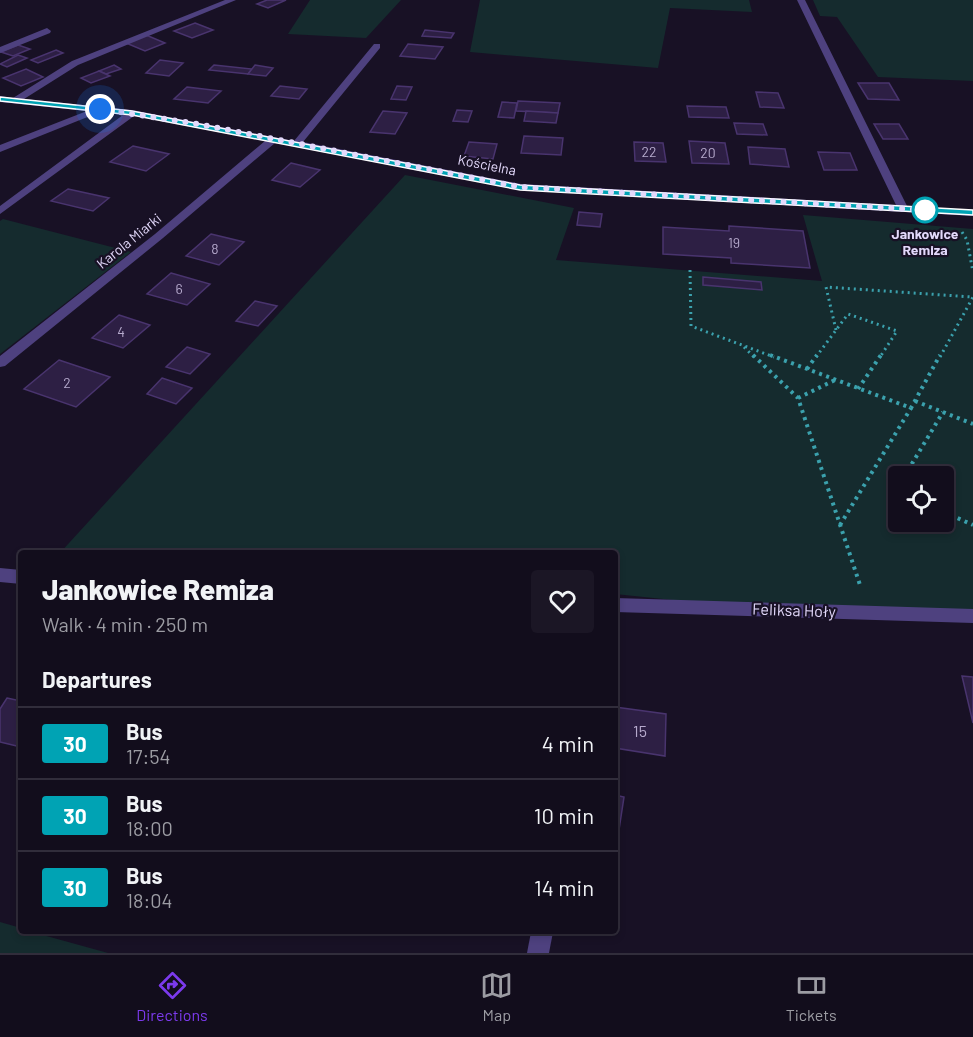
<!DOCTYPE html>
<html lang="en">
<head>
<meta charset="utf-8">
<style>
	:root { --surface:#120d1c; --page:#1b1625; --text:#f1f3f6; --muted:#9c9ca3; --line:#312d3b; --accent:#7c3aed }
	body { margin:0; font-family:Barlow,sans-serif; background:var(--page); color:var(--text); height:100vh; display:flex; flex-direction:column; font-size:22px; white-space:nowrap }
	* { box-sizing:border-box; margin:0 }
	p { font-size:20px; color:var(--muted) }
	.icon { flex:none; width:33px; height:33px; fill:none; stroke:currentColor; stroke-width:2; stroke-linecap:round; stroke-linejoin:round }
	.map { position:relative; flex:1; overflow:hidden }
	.sheet { position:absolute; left:18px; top:550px; width:600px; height:384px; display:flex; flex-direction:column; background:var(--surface); border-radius:6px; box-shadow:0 3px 9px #0003,0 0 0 2px var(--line) }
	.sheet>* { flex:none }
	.badge { padding:0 12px; border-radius:4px; font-size:21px; line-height:39px }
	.buttons { position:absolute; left:888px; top:466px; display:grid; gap:12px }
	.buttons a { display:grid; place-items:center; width:66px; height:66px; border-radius:6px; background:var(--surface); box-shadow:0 3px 9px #0003,0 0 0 2px var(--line); font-size:30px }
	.you { position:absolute; width:30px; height:30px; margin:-15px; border:4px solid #fff; border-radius:50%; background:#1a73e8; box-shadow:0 0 0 9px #1a73e833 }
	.map>.badge { position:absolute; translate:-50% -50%; box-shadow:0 0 0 3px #fff }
	h2 { padding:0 24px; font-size:22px; line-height:54px }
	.round { display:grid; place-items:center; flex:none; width:63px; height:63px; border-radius:6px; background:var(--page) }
	.headline { display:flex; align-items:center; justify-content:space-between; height:102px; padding:0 24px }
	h1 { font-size:28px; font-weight:800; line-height:45px }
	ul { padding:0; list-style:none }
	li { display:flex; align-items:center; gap:18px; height:72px; padding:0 24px; border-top:2px solid var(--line) }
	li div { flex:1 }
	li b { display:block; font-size:22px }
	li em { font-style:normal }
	li .badge { min-width:66px; font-weight:700; text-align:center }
	.tabs { display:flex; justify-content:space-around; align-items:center; height:84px; border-top:2px solid var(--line); background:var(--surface); font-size:16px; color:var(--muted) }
	.tabs a { display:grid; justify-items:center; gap:3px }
	.tabs .selected { color:var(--accent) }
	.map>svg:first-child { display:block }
	.green { fill:#152b2e; fill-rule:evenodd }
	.building { fill:#2d1f44; stroke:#49346e; stroke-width:1.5 }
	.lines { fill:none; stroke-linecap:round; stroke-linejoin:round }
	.path-far1 { stroke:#3ba1ad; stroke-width:3; stroke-dasharray:2 4; stroke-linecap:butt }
	.path { stroke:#3ba1ad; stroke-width:4; stroke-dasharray:3 4.5; stroke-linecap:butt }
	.minor { fill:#4e417f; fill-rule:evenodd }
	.line { fill:#00a3b4; stroke:#fff; stroke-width:1.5 }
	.walk { stroke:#e3d9fb; stroke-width:6; stroke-dasharray:0 10.8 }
	.stop-dot { fill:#fff; stroke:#00a3b4; stroke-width:3 }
	.labels { text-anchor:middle; stroke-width:4.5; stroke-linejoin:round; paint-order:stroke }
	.number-label { font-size:14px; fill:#b6aacd }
	.far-street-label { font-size:14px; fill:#e3d9fb; stroke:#181125 }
	.far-stop-label { font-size:14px; font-weight:bold; fill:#e3d9fb; stroke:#181125 }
	.street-label { font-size:16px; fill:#e3d9fb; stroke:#181125 }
	.near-number-label { font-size:16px; fill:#b6aacd }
</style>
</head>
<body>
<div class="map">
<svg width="973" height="953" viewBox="0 0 973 953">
	<rect width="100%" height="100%" fill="#181125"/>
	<g class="green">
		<polygon points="310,0 401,0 366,38 288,34"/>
		<polygon points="480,0 749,0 752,12 670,8 658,68 470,52"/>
		<polygon points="813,0 973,0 973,81 878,77 837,17 820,16"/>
		<path d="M405,175l169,33 -18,52 266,21 -19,-66 170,14v387l-214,-7 -144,-15v-40h-556zM898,477h46v45h-46z"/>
		<polygon points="3,219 131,252 0,354 0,221"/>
		<polygon points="0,922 21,928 21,932 32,932 108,953 0,953"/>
	</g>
	<g class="building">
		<polygon points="267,0 286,0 268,8 257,4"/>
		<polygon points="195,23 213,30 192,38 174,31"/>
		<polygon points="425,30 454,33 451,38 422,36"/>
		<polygon points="146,35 165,43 145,51 126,43"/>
		<polygon points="408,44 443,47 435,59 400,56"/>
		<polygon points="18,45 30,49 13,56 1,52"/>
		<polygon points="56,50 63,53 38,63 31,60"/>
		<polygon points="18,55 27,58 7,67 0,64"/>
		<polygon points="160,60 183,63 169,76 146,73"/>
		<polygon points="114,65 121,69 106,74 99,71"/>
		<polygon points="214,65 252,69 248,74 209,70"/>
		<polygon points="255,65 273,68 266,76 248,74"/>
		<polygon points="26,69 43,77 21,86 3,78"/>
		<polygon points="99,71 110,76 91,83 81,78"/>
		<polygon points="858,83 889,83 899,100 868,99"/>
		<polygon points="280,86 307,89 299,99 271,96"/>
		<polygon points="397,86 412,87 406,100 391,99"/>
		<polygon points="187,87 221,91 208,103 174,99"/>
		<polygon points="756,92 778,93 784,108 760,107"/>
		<polygon points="518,101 560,103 558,113 516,111"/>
		<polygon points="502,102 517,103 514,118 498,117"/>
		<polygon points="687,106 726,107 729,118 689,117"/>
		<polygon points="457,110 472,111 468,122 453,121"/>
		<polygon points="383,111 407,113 395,134 370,132"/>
		<polygon points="526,111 558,113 556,123 524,121"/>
		<polygon points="734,123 763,124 767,135 737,134"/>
		<polygon points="874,124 899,124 908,139 883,139"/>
		<polygon points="524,136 563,138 561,155 521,153"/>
		<polygon points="689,141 725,143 729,164 692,163"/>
		<polygon points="469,142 497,144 493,159 464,156"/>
		<polygon points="634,142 663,143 666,162 635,161"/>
		<polygon points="133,146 169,154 146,171 110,162"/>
		<polygon points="748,147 785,149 789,167 750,164"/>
		<polygon points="818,152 850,153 857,170 824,170"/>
		<polygon points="291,163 320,170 300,187 272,180"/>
		<polygon points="68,189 109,198 93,211 51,201"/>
		<polygon points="579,212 602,214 600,227 577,225"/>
		<polygon points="729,226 803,231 810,268 731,263 731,258 663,254 663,227 729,231"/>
		<polygon points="211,234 244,242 219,265 186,256"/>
		<polygon points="171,273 210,284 187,305 147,294"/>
		<polygon points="703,277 761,282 762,290 703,285"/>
		<polygon points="255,301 277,306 258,326 236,321"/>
		<polygon points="119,315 150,325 123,348 92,338"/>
		<polygon points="187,347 210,354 190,374 166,367"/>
		<polygon points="59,360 110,377 76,407 24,389"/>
		<polygon points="162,378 192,388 176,404 147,394"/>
		<polygon points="962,676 973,677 973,723"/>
		<polygon points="7,698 21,701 21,747 0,742 0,709"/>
		<polygon points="615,707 666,714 665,756 615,748"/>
		<polygon points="615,795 624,797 615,856"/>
	</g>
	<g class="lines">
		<g class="path-far1">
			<polyline points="962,232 967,240 973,272"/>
			<polyline points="690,270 691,326 774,357"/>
			<polyline points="836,330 826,287 972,297"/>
			<polyline points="744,347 754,357"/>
			<polyline points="816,357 848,314 897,331 880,357"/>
			<polyline points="940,357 973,297"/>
		</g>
		<g class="path">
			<polyline points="753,355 798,398 861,588"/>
			<polyline points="770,355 911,408 940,355"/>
			<polyline points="807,369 817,355"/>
			<polyline points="858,389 881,355"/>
			<polyline points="798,398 835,380"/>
			<polyline points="915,401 973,424"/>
			<polyline points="904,477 943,412"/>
			<polyline points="898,487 896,491 898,492"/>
			<polyline points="944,512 973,525"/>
			<polyline points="840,525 911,408"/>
		</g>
		<g class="minor">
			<polygon points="225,0 236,0 78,65 24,99 132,110 294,141 374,44 380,44 380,48 303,142 521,184 896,205 797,0 805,0 907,206 973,210 973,216 521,190 275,143 163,238 5,366 0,367 0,356 155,234 265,141 134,116 0,214 0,206 123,115 100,112 0,152 0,145 87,111 0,102 0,96 13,98 72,61"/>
			<polygon points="47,28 51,31 50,33 0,53 0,47"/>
			<polygon points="0,568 21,570 21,584 0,582"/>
			<polygon points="615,598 973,609 973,623 615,612"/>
			<polygon points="531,932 553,932 549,953 527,953"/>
		</g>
	</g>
	<polygon class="line" points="0,97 132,111 520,185 973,210 973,215 520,190 132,115 0,101"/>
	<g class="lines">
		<polyline class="walk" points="100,109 198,124 520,187 925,210"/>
	</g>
	<circle class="stop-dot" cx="925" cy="210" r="12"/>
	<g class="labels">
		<g class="number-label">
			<text x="649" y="157">22</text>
			<text x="708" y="158">20</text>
			<text x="734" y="248">19</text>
			<text x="215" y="254">8</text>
			<text x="179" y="294">6</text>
			<text x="121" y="337">4</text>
			<text x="67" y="388">2</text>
		</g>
		<g class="far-street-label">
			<text transform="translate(487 165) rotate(11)" y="5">Kościelna</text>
			<text transform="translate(129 241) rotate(-39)" y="5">Karola Miarki</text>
		</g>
		<g class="far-stop-label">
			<text x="925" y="239">Jankowice<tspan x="925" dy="16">Remiza</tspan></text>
		</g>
		<g class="street-label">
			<text transform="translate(794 610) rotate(2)" y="6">Feliksa Hoły</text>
		</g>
		<g class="near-number-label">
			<text x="640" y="737">15</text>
		</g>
	</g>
</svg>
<div class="buttons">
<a><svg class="icon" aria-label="locate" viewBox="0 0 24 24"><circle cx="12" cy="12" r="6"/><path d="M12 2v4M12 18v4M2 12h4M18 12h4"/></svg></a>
</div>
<div class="you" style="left:100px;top:109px"></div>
<section class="sheet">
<div class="headline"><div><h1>Jankowice Remiza</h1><p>Walk · 4 min · 250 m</p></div><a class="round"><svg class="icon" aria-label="heart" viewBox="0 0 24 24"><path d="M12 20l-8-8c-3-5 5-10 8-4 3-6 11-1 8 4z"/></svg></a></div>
<h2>Departures</h2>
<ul>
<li><span class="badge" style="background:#00a3b4;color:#fff">30</span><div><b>Bus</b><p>17:54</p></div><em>4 min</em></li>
<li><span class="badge" style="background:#00a3b4;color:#fff">30</span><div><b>Bus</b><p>18:00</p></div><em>10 min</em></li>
<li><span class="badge" style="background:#00a3b4;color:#fff">30</span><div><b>Bus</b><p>18:04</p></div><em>14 min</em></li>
</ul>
</section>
</div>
<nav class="tabs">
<a class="selected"><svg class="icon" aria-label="directions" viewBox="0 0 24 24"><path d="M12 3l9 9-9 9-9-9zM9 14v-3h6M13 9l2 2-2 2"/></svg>Directions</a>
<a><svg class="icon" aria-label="map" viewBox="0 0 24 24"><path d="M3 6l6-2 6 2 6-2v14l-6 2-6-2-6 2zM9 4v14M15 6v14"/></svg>Map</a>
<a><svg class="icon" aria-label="tickets" viewBox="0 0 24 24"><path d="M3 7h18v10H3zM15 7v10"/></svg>Tickets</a>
</nav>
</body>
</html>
